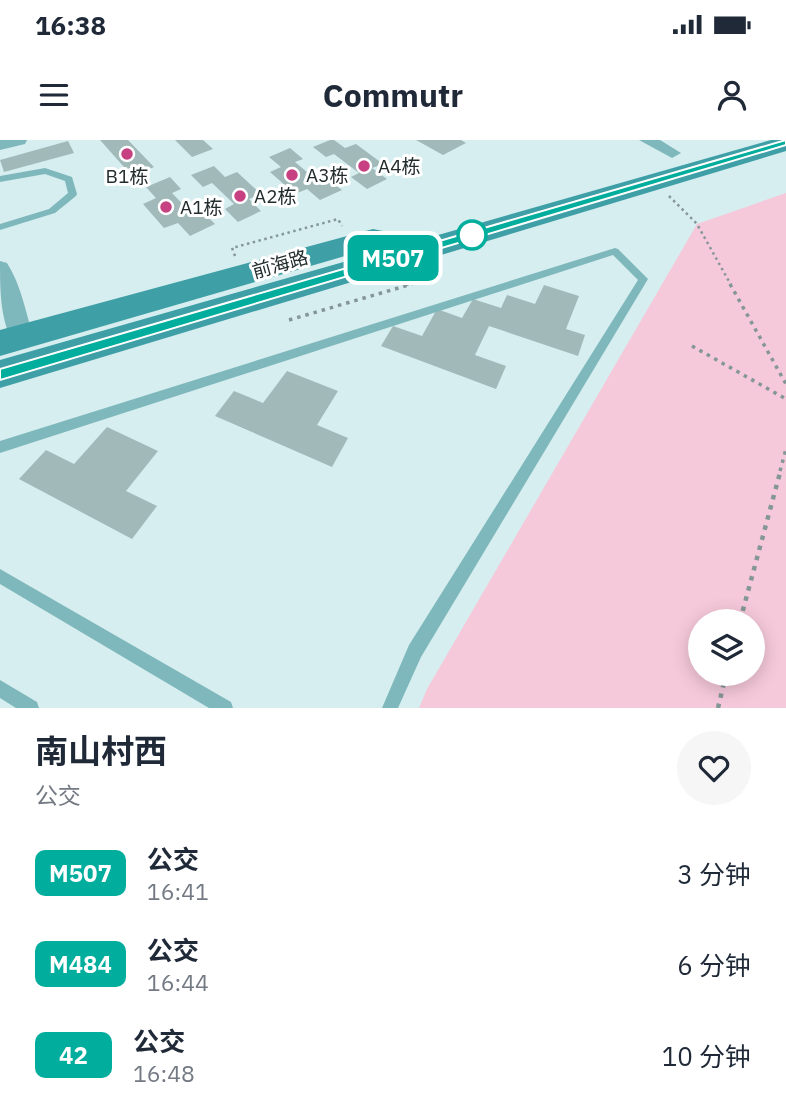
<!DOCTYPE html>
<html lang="zh">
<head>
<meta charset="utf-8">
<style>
	:root { --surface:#fff; --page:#f6f6f7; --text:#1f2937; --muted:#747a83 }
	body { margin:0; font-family:"IBM Plex Sans","Noto Sans SC",sans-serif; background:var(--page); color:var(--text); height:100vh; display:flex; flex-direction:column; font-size:26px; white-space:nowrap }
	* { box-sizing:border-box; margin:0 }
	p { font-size:23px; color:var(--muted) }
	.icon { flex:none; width:38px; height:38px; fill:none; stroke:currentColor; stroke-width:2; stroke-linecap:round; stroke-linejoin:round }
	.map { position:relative; height:568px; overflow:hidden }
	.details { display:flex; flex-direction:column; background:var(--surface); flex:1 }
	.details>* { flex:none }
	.badge { padding:0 14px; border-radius:10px; font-size:24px; line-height:46px }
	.tools { position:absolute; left:688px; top:469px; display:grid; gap:14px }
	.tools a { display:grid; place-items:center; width:77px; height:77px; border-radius:50%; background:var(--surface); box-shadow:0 4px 18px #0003; font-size:35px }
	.map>.badge { position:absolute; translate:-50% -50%; box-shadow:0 0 0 4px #fff }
	.round { display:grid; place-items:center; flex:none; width:74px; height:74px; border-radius:37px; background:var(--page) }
	.overview { display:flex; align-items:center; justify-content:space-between; height:119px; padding:0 35px }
	h1 { font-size:33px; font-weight:700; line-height:52px }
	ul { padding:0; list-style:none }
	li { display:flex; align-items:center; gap:21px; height:91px; padding:0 35px }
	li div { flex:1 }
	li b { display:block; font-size:26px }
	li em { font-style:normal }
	li .badge { min-width:77px; font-weight:700; text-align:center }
	.status { display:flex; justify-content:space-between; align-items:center; height:49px; padding:0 35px; background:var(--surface); direction:ltr }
	.status svg { height:19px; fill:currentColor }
	header { display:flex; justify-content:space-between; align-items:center; height:91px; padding:0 35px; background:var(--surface); font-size:32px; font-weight:700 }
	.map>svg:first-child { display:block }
	.green { fill:#f6c9da; fill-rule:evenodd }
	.building { fill:#a2b9ba }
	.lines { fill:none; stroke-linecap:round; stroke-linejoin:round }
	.path-far2 { stroke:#859697; stroke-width:2.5; stroke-dasharray:2.5 3.5; stroke-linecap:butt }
	.path-far1 { stroke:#859697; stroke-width:3.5; stroke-dasharray:3.5 5; stroke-linecap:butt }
	.path { stroke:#859697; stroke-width:4.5; stroke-dasharray:4.5 6; stroke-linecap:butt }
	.service { fill:#7fb8bc; fill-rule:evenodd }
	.minor { fill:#7fb8bc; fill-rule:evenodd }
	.secondary { fill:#3f9fa6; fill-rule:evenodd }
	.line { fill:#01ad9c; stroke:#fff; stroke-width:2 }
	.poi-dot { fill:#c64082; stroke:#fff; stroke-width:2.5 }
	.stop-dot { fill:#fff; stroke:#01ad9c; stroke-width:3.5 }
	.labels { text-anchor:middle; stroke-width:6; stroke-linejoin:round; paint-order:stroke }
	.far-poi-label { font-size:19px; fill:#232c2d; stroke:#fff; text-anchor:start }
	.far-street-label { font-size:19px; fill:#232c2d; stroke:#fff }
</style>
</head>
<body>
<div class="status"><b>16:38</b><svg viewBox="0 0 49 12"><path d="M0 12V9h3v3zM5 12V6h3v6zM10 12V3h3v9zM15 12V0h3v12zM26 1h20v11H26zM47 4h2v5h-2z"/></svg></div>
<header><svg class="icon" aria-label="menu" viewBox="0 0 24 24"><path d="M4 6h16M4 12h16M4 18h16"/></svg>Commutr<svg class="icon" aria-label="person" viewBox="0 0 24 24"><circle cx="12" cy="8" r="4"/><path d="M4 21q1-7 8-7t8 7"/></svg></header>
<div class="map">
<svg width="786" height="568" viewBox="0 0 786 568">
	<rect width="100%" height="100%" fill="#d6eeef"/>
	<path class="green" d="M786,53v515h-367l8,-19 270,-465zM700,481h52v53h-52z"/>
	<g class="building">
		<polygon points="100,0 128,0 154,27 132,36"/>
		<polygon points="175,0 203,0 213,9 192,17"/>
		<polygon points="330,0 334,0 345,8 356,4 383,24 372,28 387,39 367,49 351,37 359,33 334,14 326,17 313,7"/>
		<polygon points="416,0 461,0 466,3 443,15"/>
		<polygon points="68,1 74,13 4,32 0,20"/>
		<polygon points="290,8 303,19 295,22 319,42 327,38 342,50 320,60 307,49 295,54 270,32 281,27 269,17"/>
		<polygon points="214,26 225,37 237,32 261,54 249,59 261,71 238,82 225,69 234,64 212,43 203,47 191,35"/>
		<polygon points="170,37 181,49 172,53 193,75 202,71 215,84 190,96 178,83 164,88 143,64 156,58 146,47"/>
		<polygon points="544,145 579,156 566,189 585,195 578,216 489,186 475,215 506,226 496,249 381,206 393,186 422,196 437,169 462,178 473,159 501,168 507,155 535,164"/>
		<polygon points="287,231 338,251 317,285 348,298 332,327 215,276 234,251 263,263"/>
		<polygon points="107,287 158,311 126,351 157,366 132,399 19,339 46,310 74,324"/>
	</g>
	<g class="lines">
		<g class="path-far2">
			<polyline points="669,56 697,84 731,145"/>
			<polyline points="235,116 232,108 338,79 342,86"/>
			<polyline points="406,145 414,143"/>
		</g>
		<g class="path-far1">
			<polyline points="730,144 786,244"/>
			<polyline points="289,180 412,144"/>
			<polyline points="692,206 786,259"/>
			<polyline points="780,331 786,309"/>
		</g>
		<g class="path">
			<polyline points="740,481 781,329"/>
			<polyline points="718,568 726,534"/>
		</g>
		<g class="service">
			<polygon points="45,28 72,37 77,54 76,56 55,73 0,90 0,84 49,69 68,53 65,41 45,34 0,42 0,36"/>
			<polygon points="615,108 618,109 648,139 421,517 398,568 382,568 409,505 638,140 613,115 0,313 0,301"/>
			<polygon points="0,429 231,562 233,568 209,568 0,444"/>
			<polygon points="0,540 37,562 39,568 16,568 0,558"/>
		</g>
		<g class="minor">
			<polygon points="0,0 27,0 25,4 0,10"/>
			<polygon points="639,0 660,0 681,13 672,18"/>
			<path d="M0,121l7,2c14,22 19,49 26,74l-4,6 -8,3 -8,-3c-13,-24 -13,-55 -13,-82z"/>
		</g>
		<g class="secondary">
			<polygon points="771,0 786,0 786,11 0,248 0,220"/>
			<polygon points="373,89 383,91 387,98 383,105 0,216 0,190"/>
		</g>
	</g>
	<polygon class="line" points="786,0 786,5 0,240 0,229"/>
	<g class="poi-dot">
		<circle cx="127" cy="14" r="7"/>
		<circle cx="364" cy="26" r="7"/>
		<circle cx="292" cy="35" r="7"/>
		<circle cx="240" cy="56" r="7"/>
		<circle cx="166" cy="67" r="7"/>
	</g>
	<circle class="stop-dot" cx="472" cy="95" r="14"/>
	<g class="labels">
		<g class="far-poi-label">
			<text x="378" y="33">A4栋</text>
			<text x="306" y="42">A3栋</text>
			<text x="127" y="43" text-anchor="middle">B1栋</text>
			<text x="254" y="63">A2栋</text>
			<text x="180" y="74">A1栋</text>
		</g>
		<g class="far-street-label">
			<text transform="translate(280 124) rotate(-16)" y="7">前海路</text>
		</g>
	</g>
</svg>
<div class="tools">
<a><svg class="icon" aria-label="layers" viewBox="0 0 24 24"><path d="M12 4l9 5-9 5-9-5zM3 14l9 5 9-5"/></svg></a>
</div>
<b class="badge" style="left:393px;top:118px;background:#01ad9c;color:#fff">M507</b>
</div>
<section class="details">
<div class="overview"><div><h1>南山村西</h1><p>公交</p></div><a class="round"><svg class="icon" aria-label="heart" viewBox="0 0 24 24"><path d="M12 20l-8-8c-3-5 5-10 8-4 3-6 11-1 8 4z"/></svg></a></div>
<ul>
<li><span class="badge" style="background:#01ad9c;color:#fff">M507</span><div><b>公交</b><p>16:41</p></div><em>3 分钟</em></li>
<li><span class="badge" style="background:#01ad9c;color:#fff">M484</span><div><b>公交</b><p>16:44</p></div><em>6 分钟</em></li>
<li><span class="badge" style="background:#01ad9c;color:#fff">42</span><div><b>公交</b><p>16:48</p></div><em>10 分钟</em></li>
</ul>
</section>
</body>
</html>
